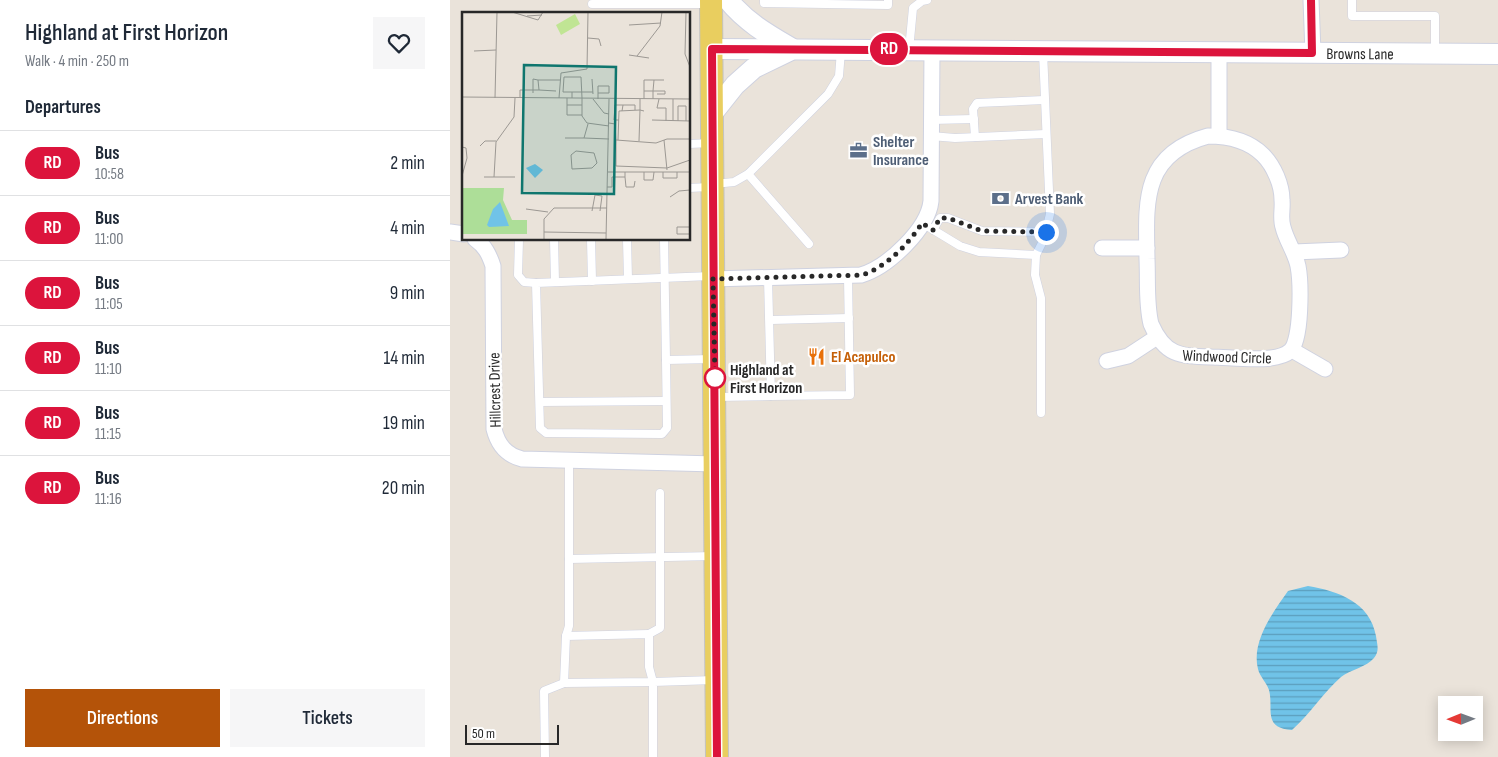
<!DOCTYPE html>
<html lang="en">
<head>
<meta charset="utf-8">
<style>
	:root { --surface:#fff; --page:#f6f6f7; --text:#1f2937; --muted:#747a83; --line:#e0e1e3; --accent:#b45309 }
	body { margin:0; font-family:"Sofia Sans Condensed",sans-serif; background:var(--page); color:var(--text); height:100vh; display:flex; flex-direction:column; font-size:19px; white-space:nowrap }
	* { box-sizing:border-box; margin:0 }
	p { font-size:16px; color:var(--muted) }
	.icon { flex:none; width:28px; height:28px; fill:none; stroke:currentColor; stroke-width:2; stroke-linecap:round; stroke-linejoin:round }
	.map { position:relative; flex:1; overflow:hidden }
	.drawer { display:flex; flex-direction:column; background:var(--surface); width:450px }
	.drawer>* { flex:none }
	.badge { padding:0 10px; border-radius:16px; font-size:18px; line-height:32px }
	.needle { width:32px; rotate:269deg }
	.fabs { position:absolute; left:988px; top:696px; display:grid; gap:10px }
	.fabs a { display:grid; place-items:center; width:45px; height:45px; border-radius:0px; background:var(--surface); box-shadow:0 2px 12px #0003; font-size:25px }
	.scale { position:absolute; left:15px; bottom:12px; width:94px; box-sizing:border-box; padding-left:5px; border:2px solid #282828; border-top:0; font-size:14px; line-height:18px; white-space:nowrap; color:#282828; -webkit-text-stroke:4px #fff; paint-order:stroke }
	.you { position:absolute; width:25px; height:25px; margin:-12px; border:4px solid #fff; border-radius:50%; background:#1a73e8; box-shadow:0 0 0 8px #1a73e833 }
	.map>.badge { position:absolute; translate:-50% -50%; box-shadow:0 0 0 2px #fff }
	h2 { padding:0 25px; font-size:19px; line-height:45px }
	.round { display:grid; place-items:center; flex:none; width:52px; height:52px; border-radius:0px; background:var(--page) }
	.overview { display:flex; align-items:center; justify-content:space-between; height:85px; padding:0 25px }
	h1 { font-size:24px; font-weight:600; line-height:38px }
	.cta { display:flex; gap:10px; margin-top:auto; padding:10px 25px }
	.cta a { flex:1; height:58px; border-radius:0px; background:var(--accent); color:#fff; font-size:20px; font-weight:600; line-height:58px; text-align:center }
	.cta a+a { background:var(--page); color:var(--text) }
	ul { padding:0; list-style:none }
	li { display:flex; align-items:center; gap:15px; height:65px; padding:0 25px; border-top:1px solid var(--line) }
	li div { flex:1 }
	li b { display:block; font-size:19px }
	li em { font-style:normal }
	li .badge { min-width:55px; font-weight:700; text-align:center }
	main { display:flex; flex:1; min-height:0 }
	.map>svg:first-child { display:block }
	.water { fill:url(#water-rules) }
	.lines { fill:none; stroke-linecap:round; stroke-linejoin:round }
	.lane-casing { stroke:#cfd2e0; stroke-width:9 }
	.street-casing { stroke:#cfd2e0; stroke-width:17 }
	.secondary-casing { stroke:#cfd2e0; stroke-width:22 }
	.primary-casing { stroke:#c3c3c3; stroke-width:24 }
	.lane { stroke:#fff; stroke-width:8 }
	.street { stroke:#fff; stroke-width:15 }
	.secondary { stroke:#fff; stroke-width:20 }
	.primary { stroke:#e9ce5f; stroke-width:22 }
	.line-casing { stroke:#fff; stroke-width:11 }
	.line { stroke:#dc143c; stroke-width:8 }
	.walk { stroke:#282828; stroke-width:5; stroke-dasharray:0 9 }
	.stop-dot { fill:#fff; stroke:#dc143c; stroke-width:2.5 }
	.labels { text-anchor:middle; stroke-width:5; stroke-linejoin:round; paint-order:stroke }
	.street-label { font-size:16px; fill:#282828; stroke:#fff }
	.service-label { font-size:16px; font-weight:bold; fill:#4e5e75; stroke:#fff; text-anchor:start }
	.food-label { font-size:16px; font-weight:bold; fill:#c56008; stroke:#fff; text-anchor:start }
	.stop-label { font-size:16px; font-weight:bold; fill:#282828; stroke:#fff; text-anchor:start }
	.inset-road { fill:none; stroke:#9c9893; stroke-width:1 }
	.view { fill:#0f766e; fill-opacity:0.15; stroke:#0f766e; stroke-width:2.5 }
	.inset-edge { fill:none; stroke:#282828; stroke-width:2.5 }
</style>
</head>
<body>
<main>
<section class="drawer">
<div class="overview"><div><h1>Highland at First Horizon</h1><p>Walk · 4 min · 250 m</p></div><a class="round"><svg class="icon" aria-label="heart" viewBox="0 0 24 24"><path d="M12 20l-8-8c-3-5 5-10 8-4 3-6 11-1 8 4z"/></svg></a></div>
<h2>Departures</h2>
<ul>
<li><span class="badge" style="background:#dc143c;color:#fff">RD</span><div><b>Bus</b><p>10:58</p></div><em>2 min</em></li>
<li><span class="badge" style="background:#dc143c;color:#fff">RD</span><div><b>Bus</b><p>11:00</p></div><em>4 min</em></li>
<li><span class="badge" style="background:#dc143c;color:#fff">RD</span><div><b>Bus</b><p>11:05</p></div><em>9 min</em></li>
<li><span class="badge" style="background:#dc143c;color:#fff">RD</span><div><b>Bus</b><p>11:10</p></div><em>14 min</em></li>
<li><span class="badge" style="background:#dc143c;color:#fff">RD</span><div><b>Bus</b><p>11:15</p></div><em>19 min</em></li>
<li><span class="badge" style="background:#dc143c;color:#fff">RD</span><div><b>Bus</b><p>11:16</p></div><em>20 min</em></li>
</ul>
<div class="cta"><a>Directions</a><a>Tickets</a></div>
</section>
<div class="map">
<svg width="1048" height="757" viewBox="0 0 1048 757">
	<defs>
		<pattern id="water-rules" width="6" height="5" patternUnits="userSpaceOnUse" patternTransform="scale(1.25)"><rect width="6" height="5" fill="#70c3e8"/><path d="M0 2.5h6" fill="none" stroke="#5c9ebc"/></pattern>
	</defs>
	<rect width="100%" height="100%" fill="#eae3da"/>
	<path class="water" d="M858,586c30,5 62,16 68,50 1,8 4,15 -2,22 -7,9 -24,12 -33,19 -18,16 -31,37 -49,53 -30,-2 -18,-21 -23,-40 -2,-7 -9,-13 -11,-21 -7,-27 15,-57 30,-78z"/>
	<g class="lines">
		<defs>
			<g id="lane">
				<polyline points="314,0 314,3 438,5 438,0"/>
				<polyline points="902,0 902,16 985,16 985,52"/>
				<polyline points="142,4 260,4"/>
				<polyline points="459,50 463,8 472,1 477,0"/>
				<polyline points="481,120 524,119"/>
				<polyline points="481,136 505,138 596,134"/>
				<polyline points="525,137 523,109 527,103 594,100"/>
				<polyline points="239,144 261,143"/>
				<polyline points="298,174 359,244"/>
				<polyline points="264,184 284,182 298,174 378,94 389,76 391,51"/>
				<polyline points="239,188 259,187"/>
				<polyline points="472,223 510,246 529,252 586,255 594,239 600,214 593,52"/>
				<polyline points="483,230 490,218 498,218 532,231 596,232"/>
				<polyline points="69,239 68,275 74,282 86,283"/>
				<polyline points="104,239 105,282"/>
				<polyline points="141,239 142,281"/>
				<polyline points="177,239 178,279"/>
				<polyline points="214,239 216,360"/>
				<polyline points="586,255 585,275 591,298 591,413"/>
				<polyline points="261,276 86,283 90,428 96,433 212,434 217,428 216,360 262,359"/>
				<polyline points="321,320 399,318"/>
				<polyline points="321,396 400,395 398,277"/>
				<polyline points="267,397 321,396 318,278"/>
				<polyline points="90,402 216,401"/>
				<polyline points="119,559 265,556"/>
				<polygon points="199,634 199,667 203,682 114,683 116,636"/>
				<polyline points="199,634 210,628 210,493"/>
				<polyline points="116,636 119,626 119,460"/>
				<polyline points="95,757 94,691 114,683"/>
				<polyline points="203,757 203,682 264,680"/>
			</g>
			<g id="street">
				<polyline points="861,0 863,53"/>
				<polyline points="769,52 769,136"/>
				<path d="M758,136c21,0 40,4 55,19 11,11 19,30 19,45 1,9 -2,18 1,27 3,13 12,25 15,39 3,16 4,75 -8,85 -14,13 -59,6 -78,6 -32,-1 -47,-1 -61,-33 -5,-20 -3,-43 -4,-65 -1,-56 -6,-105 61,-123z"/>
				<polyline points="0,232 14,234"/>
				<path d="M25,239c10,7 14,15 18,27l1,163c4,16 12,26 28,30l194,5"/>
				<polyline points="652,248 697,248"/>
				<polyline points="844,252 891,250"/>
				<path d="M263,279l148,-4c27,-8 67,-46 70,-74l1,-152"/>
				<polyline points="842,350 875,369"/>
				<polyline points="657,361 678,356 707,337"/>
			</g>
			<g id="secondary">
				<path d="M278,0c18,22 39,34 63,48"/>
				<path id="s1" d="M262,49l786,5"/>
				<polyline points="262,114 285,85 304,68 339,51"/>
			</g>
			<polyline id="primary" points="261,0 267,757"/>
		</defs>
		<use href="#lane" class="lane-casing"/>
		<use href="#street" class="street-casing"/>
		<use href="#secondary" class="secondary-casing"/>
		<use href="#primary" class="primary-casing"/>
		<use href="#lane" class="lane"/>
		<use href="#street" class="street"/>
		<use href="#secondary" class="secondary"/>
		<use href="#primary" class="primary"/>
	</g>
	<g class="lines">
		<defs>
			<polyline id="line" points="267,757 262,49 862,53 861,0"/>
		</defs>
		<use href="#line" class="line-casing"/>
		<use href="#line" class="line"/>
		<path class="walk" d="M265,378l-2,-99 149,-4c23,-7 47,-31 60,-52l11,7 7,-12h8l34,13 64,1"/>
	</g>
	<defs>
		<symbol id="office-bare" viewBox="-9 -9 18 18"><path d="M-6-3h4V-5.5h4V-3h4V5H-6ZM-1-4.5V-3h2v-1.5ZM-6 0V1H6V0Z" fill="#5c6f8a" stroke="#fff" stroke-width="2.5" paint-order="stroke"/></symbol>
		<symbol id="bank-bare" viewBox="-9 -9 18 18"><path d="M-6-4H6V4H-6ZM0-2.3a2.3 2.3 0 1 0 0 4.6a2.3 2.3 0 1 0 0-4.6Z" fill="#5c6f8a" stroke="#fff" stroke-width="2.5" paint-order="stroke"/></symbol>
		<symbol id="restaurant-bare" viewBox="-9 -9 18 18"><path d="M-5-6h1v4h1v-4h1v4h1v-4h1v5L-1.5 .5V6h-2V.5L-5-1ZM5-6V6H3V1.5H1.5Q1.5-4 5-6Z" fill="#e8710a" stroke="#fff" stroke-width="2.5" paint-order="stroke"/></symbol>
	</defs>
	<g fill-rule="evenodd">
		<use href="#office-bare" x="396" y="138" width="25" height="25"/>
		<use href="#bank-bare" x="538" y="186" width="25" height="25"/>
		<use href="#restaurant-bare" x="354" y="344" width="25" height="25"/>
	</g>
	<circle class="stop-dot" cx="265" cy="378" r="10"/>
	<g class="labels">
		<g class="street-label">
			<text dy="6" stroke="none"><textPath href="#s1" startOffset="648">Browns Lane</textPath></text>
			<text transform="translate(777 356) rotate(2)" y="6">Windwood Circle</text>
			<text transform="translate(44 390) rotate(-91)" y="6">Hillcrest Drive</text>
		</g>
		<g class="service-label">
			<text x="423" y="147">Shelter<tspan x="423" dy="18">Insurance</tspan></text>
			<text x="565" y="204">Arvest Bank</text>
		</g>
		<g class="food-label">
			<text x="381" y="362">El Acapulco</text>
		</g>
		<g class="stop-label">
			<text x="280" y="375">Highland at<tspan x="280" dy="18">First Horizon</tspan></text>
		</g>
	</g>
	<g transform="translate(12 12)">
		<rect width="228" height="228" fill="#eae3da"/>
		<path d="M0,176h42l-1,12 9,20h15v14h-65z" fill="#adde98"/>
		<path d="M113,2l5,10 -19,11 -5,-10z" fill="#c0e594"/>
		<path d="M73,152l8,6 -8,8 -9,-10zM38,190l9,24 -20,1 -2,-2 6,-16z" fill="#70c3e8"/>
		<path class="inset-road" d="M50,0l26,8 5,-8M224,0l-1,42 5,13M65,4l15,-1M167,13l32,-2M126,26l11,1 2,7M12,39l22,-1M167,43l20,3M175,44l23,-30 2,-14M71,67l5,1 1,10h-6zM130,67l1,15M76,68h22M192,68l-1,11h12v3h-8M77,78l17,1M182,79v-11h20M110,80h21M0,85l228,2M33,86l2,-86M58,86v-8h13v3M97,86l2,-25 26,-4 1,-57M105,86v7h15M110,86v-6h-9l1,-15h17l1,21M120,86v18l5,7 22,3M131,87l11,14 5,1M136,87v-13h11v7h-11M178,87v11l4,1M182,87v-8h9v8M197,87l-2,9h9v13M211,87v22M105,93v10h15M161,93h12v5M157,108h-5l1,-15h8l-1,6M190,108l38,1M216,109v-15h8v15M147,111l6,1 1,16 40,3 11,-4h23M126,112l-4,14 25,1M103,126h19M154,128v26l51,2 23,-8M156,128l1,-29 21,-1 -1,31M202,128l3,30M18,134l5,-5h11M0,135l4,1 1,10 -5,18M114,139l18,2 3,10 -5,5 -20,1 -1,-14zM146,160h82M182,160v8h9l1,-8M201,160v6h14v-6M22,165h31M32,165l2,-35 18,-25 1,-19M163,165l1,10h8l1,-6M145,175h5v-10h13v-5M208,185l9,-6 11,-1M64,197l22,3M130,199l3,-16 7,1 -2,15M228,215h-13v7h13M82,220l62,1M82,227v-20l10,-11h53M144,227l3,-140"/>
		<path class="view" d="M62,53l92,2 -2,127 -92,-1z"/>
		<rect width="228" height="228" class="inset-edge"/>
	</g>
</svg>
<div class="fabs">
<a><svg class="needle" viewBox="-14 -14 28 28"><path d="M0-13l5 13h-10z" fill="#e53935"/><path d="M0 13l5-13h-10z" fill="#747a83"/></svg></a>
</div>
<div class="scale">50 m</div>
<div class="you" style="left:596px;top:232px"></div>
<b class="badge" style="left:439px;top:49px;background:#dc143c;color:#fff">RD</b>
</div>
</main>
</body>
</html>
